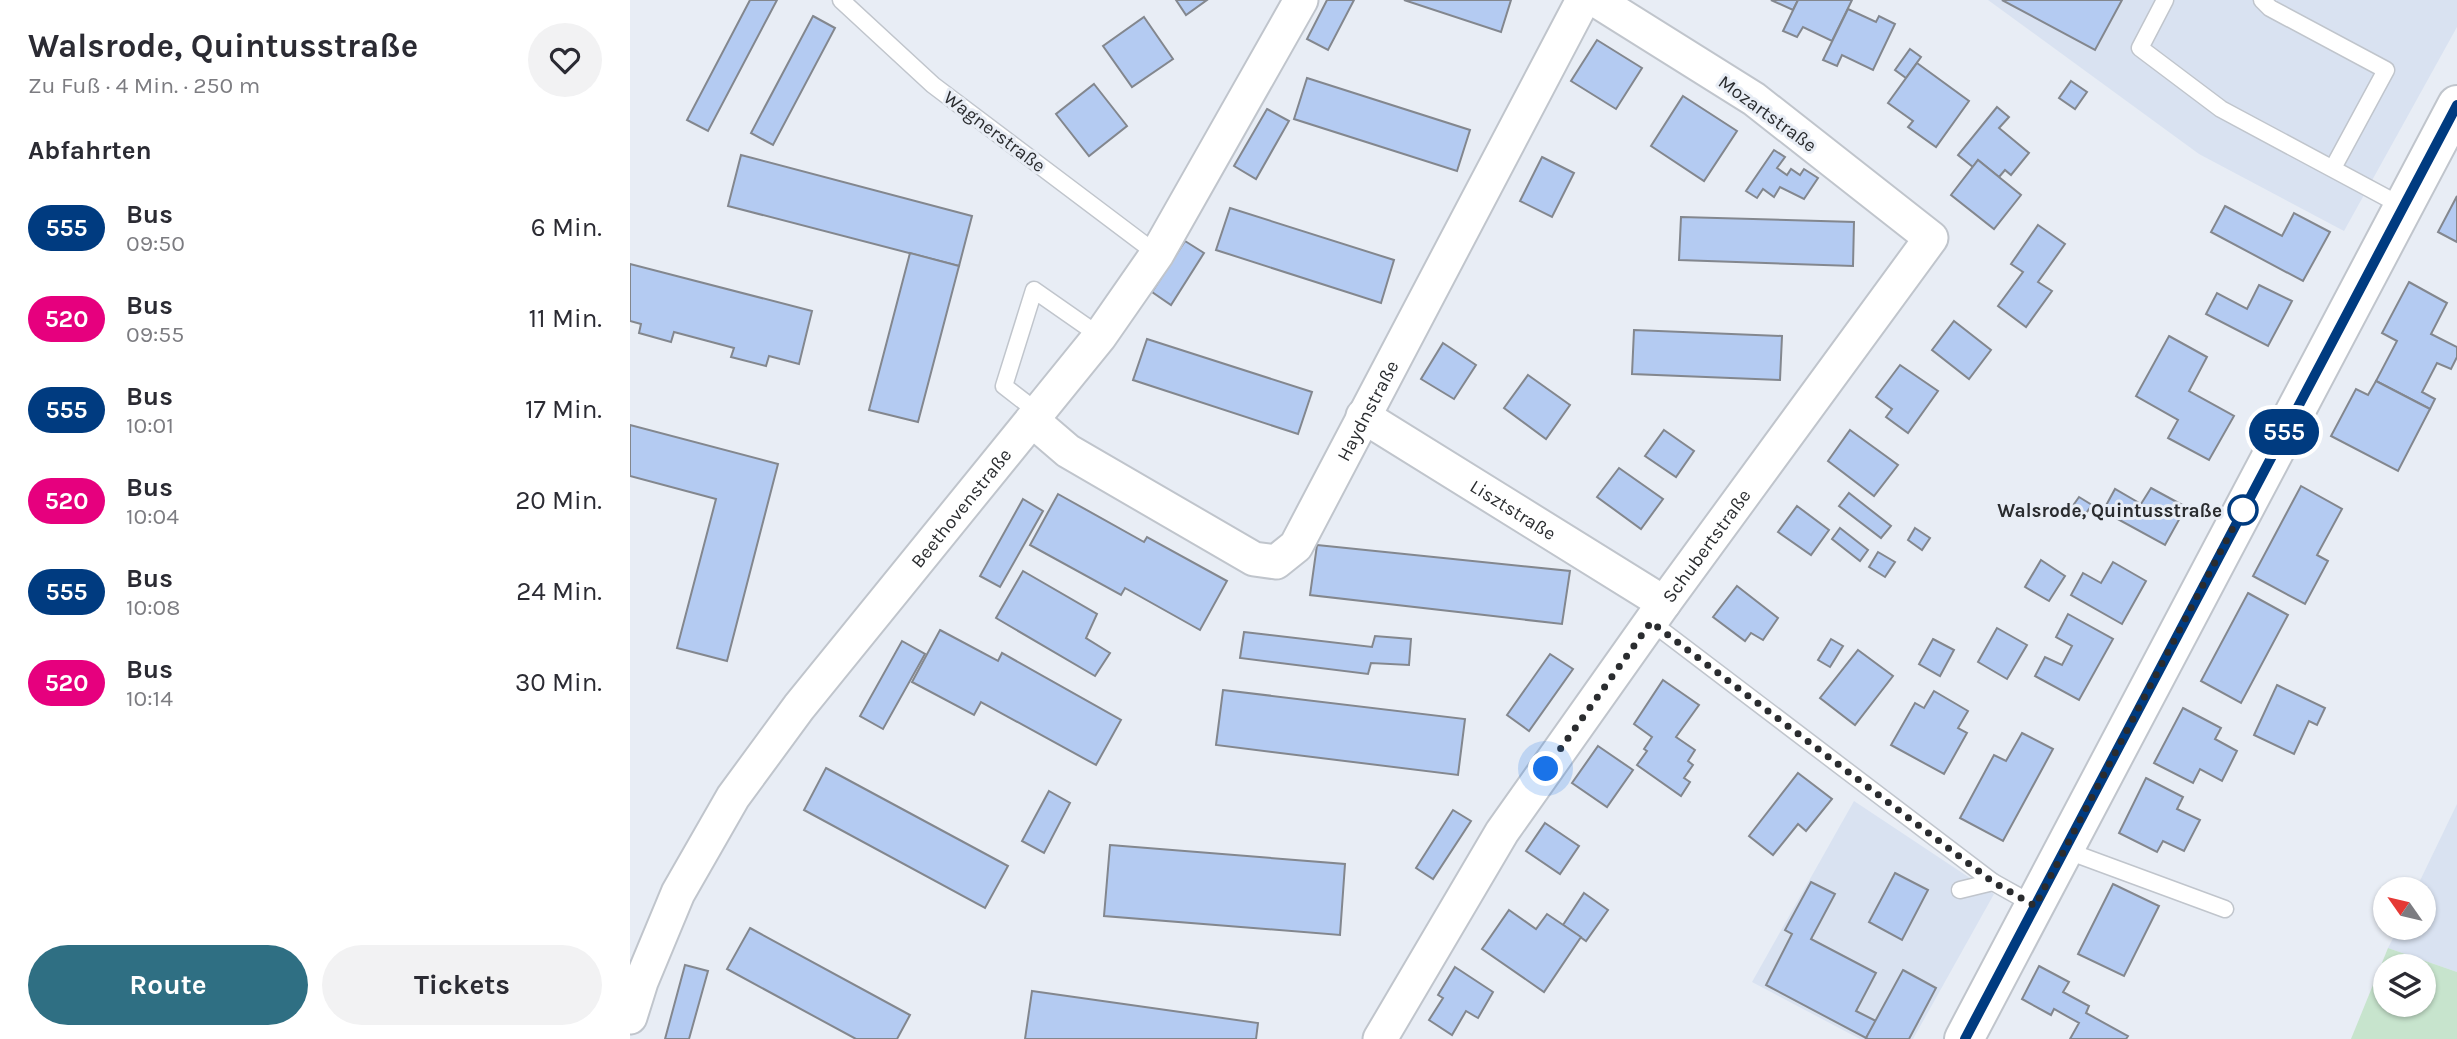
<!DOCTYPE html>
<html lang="de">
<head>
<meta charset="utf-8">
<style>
	:root { --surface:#fff; --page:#f2f2f3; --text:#2b2b33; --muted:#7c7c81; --accent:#2f6f83 }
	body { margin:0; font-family:Karla,sans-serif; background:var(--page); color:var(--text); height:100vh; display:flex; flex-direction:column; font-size:26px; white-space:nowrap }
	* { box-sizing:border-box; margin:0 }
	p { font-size:23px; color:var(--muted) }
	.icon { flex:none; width:38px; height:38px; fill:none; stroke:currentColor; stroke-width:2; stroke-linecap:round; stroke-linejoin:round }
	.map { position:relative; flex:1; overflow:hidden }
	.sheet { display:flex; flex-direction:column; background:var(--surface); width:630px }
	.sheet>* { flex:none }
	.badge { padding:0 14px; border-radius:23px; font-size:24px; line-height:46px }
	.needle { width:46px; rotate:304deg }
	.tools { position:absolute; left:1743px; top:877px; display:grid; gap:14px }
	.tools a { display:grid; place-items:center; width:63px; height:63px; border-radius:50%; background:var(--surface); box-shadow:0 2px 5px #0004; font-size:35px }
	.you { position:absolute; width:35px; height:35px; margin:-18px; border:5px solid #fff; border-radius:50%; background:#1a73e8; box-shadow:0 0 0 10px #1a73e833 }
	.map>.badge { position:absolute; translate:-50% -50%; box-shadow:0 0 0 4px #fff }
	h2 { padding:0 28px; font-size:26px; line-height:63px }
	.round { display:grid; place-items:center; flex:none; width:74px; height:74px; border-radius:37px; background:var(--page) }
	.head { display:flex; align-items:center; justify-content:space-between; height:119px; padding:0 28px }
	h1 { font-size:33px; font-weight:700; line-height:52px }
	.primary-button { display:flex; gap:14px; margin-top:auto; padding:14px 28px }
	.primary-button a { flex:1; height:80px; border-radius:42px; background:var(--accent); color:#fff; font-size:28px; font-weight:700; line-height:80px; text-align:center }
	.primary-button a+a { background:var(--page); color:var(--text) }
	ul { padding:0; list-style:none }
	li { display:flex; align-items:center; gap:21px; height:91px; padding:0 28px }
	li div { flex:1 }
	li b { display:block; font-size:26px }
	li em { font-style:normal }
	li .badge { min-width:77px; font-weight:700; text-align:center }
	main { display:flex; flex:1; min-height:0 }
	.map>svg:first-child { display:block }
	.built { fill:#d9e2f1 }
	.green { fill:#c7e4cd; fill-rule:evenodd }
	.building { fill:#b4cbf2; stroke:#83878e; stroke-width:2 }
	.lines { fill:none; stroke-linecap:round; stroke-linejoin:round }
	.service-casing { stroke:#c0c5cc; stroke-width:19 }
	.minor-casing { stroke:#c0c5cc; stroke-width:37 }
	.primary-casing { stroke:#c0c5cc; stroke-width:42 }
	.service { stroke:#fff; stroke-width:16 }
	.minor { stroke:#fff; stroke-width:33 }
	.primary { stroke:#fff; stroke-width:38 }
	.line-casing { stroke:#fff; stroke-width:16 }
	.line { stroke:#003b80; stroke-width:10 }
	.walk { stroke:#2a2c2f; stroke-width:7; stroke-dasharray:0 12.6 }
	.stop-dot { fill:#fff; stroke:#003b80; stroke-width:3.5 }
	.labels { text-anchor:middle; stroke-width:6; stroke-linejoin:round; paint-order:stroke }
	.street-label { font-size:19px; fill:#2a2c2f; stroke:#e8edf5 }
	.stop-label { font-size:19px; font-weight:bold; fill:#2a2c2f; stroke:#e8edf5; text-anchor:end }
</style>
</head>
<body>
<main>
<section class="sheet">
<div class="head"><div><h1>Walsrode, Quintusstraße</h1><p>Zu Fuß · 4 Min. · 250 m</p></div><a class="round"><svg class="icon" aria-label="heart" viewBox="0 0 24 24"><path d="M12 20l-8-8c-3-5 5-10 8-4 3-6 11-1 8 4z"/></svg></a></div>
<h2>Abfahrten</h2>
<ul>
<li><span class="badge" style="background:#003b80;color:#fff">555</span><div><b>Bus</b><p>09:50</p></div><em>6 Min.</em></li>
<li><span class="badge" style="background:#e6007e;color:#fff">520</span><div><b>Bus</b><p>09:55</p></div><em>11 Min.</em></li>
<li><span class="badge" style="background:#003b80;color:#fff">555</span><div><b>Bus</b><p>10:01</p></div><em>17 Min.</em></li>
<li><span class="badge" style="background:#e6007e;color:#fff">520</span><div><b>Bus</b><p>10:04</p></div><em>20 Min.</em></li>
<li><span class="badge" style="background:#003b80;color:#fff">555</span><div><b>Bus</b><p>10:08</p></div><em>24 Min.</em></li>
<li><span class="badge" style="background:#e6007e;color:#fff">520</span><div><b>Bus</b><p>10:14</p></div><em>30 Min.</em></li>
</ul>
<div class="primary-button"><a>Route</a><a>Tickets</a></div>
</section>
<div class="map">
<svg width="1827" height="1039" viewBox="0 0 1827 1039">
	<rect width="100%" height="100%" fill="#e8edf5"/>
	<g class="built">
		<polygon points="1358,0 1827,0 1827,27 1714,231 1569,154"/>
		<polygon points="1224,801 1364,894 1283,1039 1230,1039 1122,982"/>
		<polygon points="1827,804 1827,972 1758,948 1768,928 1794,928 1794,889 1786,889"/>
	</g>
	<path class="green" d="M1758,948l69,24v67h-106zM1755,966h39v38h-39z"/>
	<g class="building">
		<polygon points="120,0 147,0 78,131 57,120"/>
		<polygon points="546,0 577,0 556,15"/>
		<polygon points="697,0 724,0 698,50 677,39"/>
		<polygon points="774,0 881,0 871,32"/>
		<polygon points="1141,0 1168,0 1163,10"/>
		<polygon points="1168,0 1222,0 1202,41 1173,27 1167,37 1153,31"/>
		<polygon points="1372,0 1492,0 1465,50"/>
		<polygon points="1218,9 1246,22 1249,16 1265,24 1243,70 1212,55 1207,66 1193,60"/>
		<polygon points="183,16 205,28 143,145 121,133"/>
		<polygon points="514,17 543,59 502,87 473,46"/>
		<polygon points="967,40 1012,68 986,109 941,81"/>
		<polygon points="1280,49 1291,57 1276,78 1265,70"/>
		<polygon points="1287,63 1339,101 1306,147 1278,127 1283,121 1258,103"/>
		<polygon points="677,78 840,130 827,171 664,119"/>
		<polygon points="1441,81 1457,92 1445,109 1429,98"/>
		<polygon points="464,84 497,126 459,156 426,114"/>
		<polygon points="1053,96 1107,131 1074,181 1021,146"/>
		<polygon points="1367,107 1379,117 1369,128 1399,153 1381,175 1375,170 1369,177 1348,160 1343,167 1328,155"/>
		<polygon points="637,109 659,121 626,179 604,166"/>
		<polygon points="1144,150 1155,157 1147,168 1157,175 1161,169 1170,175 1174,169 1188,178 1174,199 1150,187 1144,197 1133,189 1127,198 1116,191"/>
		<polygon points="111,155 342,216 329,266 98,206"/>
		<polygon points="912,157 944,173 922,217 890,201"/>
		<polygon points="1348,160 1391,195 1364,229 1321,195"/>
		<polygon points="1827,196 1827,242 1808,232"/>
		<polygon points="1595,206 1652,236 1664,213 1700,232 1673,281 1581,232"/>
		<polygon points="600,208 764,260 751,303 586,250"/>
		<polygon points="1051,217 1224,222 1223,266 1049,260"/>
		<polygon points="1408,225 1435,244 1408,282 1422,291 1396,327 1368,306 1393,272 1381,264"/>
		<polygon points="555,241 574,253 541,305 522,292"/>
		<polygon points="280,253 329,266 288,422 239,410"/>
		<polygon points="0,264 182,311 169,364 139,356 136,366 101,357 104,348 44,332 41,342 9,333 11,324 0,321"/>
		<polygon points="1779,282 1817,303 1801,334 1827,347 1827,357 1821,369 1807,363 1792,392 1805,399 1800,409 1746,381 1767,341 1752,333"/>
		<polygon points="1629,285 1662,301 1638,346 1576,314 1587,293 1617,309"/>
		<polygon points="1324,321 1361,350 1339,379 1302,350"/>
		<polygon points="1004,330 1152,336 1150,380 1002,374"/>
		<polygon points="1539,336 1577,357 1559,391 1604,416 1579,460 1538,438 1548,420 1506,396"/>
		<polygon points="517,339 682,392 668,434 503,380"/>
		<polygon points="813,343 846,365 824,399 791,379"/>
		<polygon points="1270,365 1308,391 1278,433 1256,417 1262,409 1246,397"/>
		<polygon points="898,375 940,405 916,439 874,408"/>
		<polygon points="1746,381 1800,409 1768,471 1701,436 1726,389 1738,395"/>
		<polygon points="0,425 148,464 97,661 47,648 86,499 0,476"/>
		<polygon points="1034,430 1064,451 1046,477 1015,456"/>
		<polygon points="1220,430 1268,465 1244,496 1198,461"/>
		<polygon points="989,468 1033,499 1011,529 967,497"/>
		<polygon points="1671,486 1712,509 1687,555 1698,561 1675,604 1623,576"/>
		<polygon points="1521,488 1556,507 1535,545 1473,511 1485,489 1511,504"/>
		<polygon points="1219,493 1261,526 1251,538 1209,506"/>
		<polygon points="428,494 514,542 517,537 597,581 570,630 495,588 491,595 400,545"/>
		<polygon points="1449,497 1462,505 1454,516 1442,507"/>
		<polygon points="393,499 413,511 370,587 350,576"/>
		<polygon points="1167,506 1199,530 1181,555 1148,532"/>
		<polygon points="1210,528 1238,550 1230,561 1202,539"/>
		<polygon points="1285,528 1300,538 1292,550 1278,540"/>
		<polygon points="687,545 940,571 932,624 680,595"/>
		<polygon points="1248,552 1265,562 1255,577 1239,567"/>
		<polygon points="1411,560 1435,576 1419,601 1395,587"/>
		<polygon points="1483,562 1516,581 1492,624 1441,595 1453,573 1471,583"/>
		<polygon points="393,571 467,614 456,638 480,653 465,676 366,618"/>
		<polygon points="1107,586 1148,618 1133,640 1121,633 1115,641 1083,617"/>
		<polygon points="1618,593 1658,615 1611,703 1571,681"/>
		<polygon points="1438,614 1483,639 1449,700 1405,676 1415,657 1432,665 1442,646 1426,637"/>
		<polygon points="1367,628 1397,645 1377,679 1348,662"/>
		<polygon points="310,630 368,661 372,653 491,720 466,765 351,702 344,715 282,682"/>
		<polygon points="614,632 742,647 745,636 781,639 779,665 741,663 738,674 610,658"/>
		<polygon points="1201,639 1213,646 1200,667 1188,660"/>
		<polygon points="1303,639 1324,650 1310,676 1289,664"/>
		<polygon points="272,641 295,654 253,729 230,716"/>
		<polygon points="1228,650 1263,676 1225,725 1190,698"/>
		<polygon points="920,654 943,669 899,731 877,715"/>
		<polygon points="1033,680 1069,705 1046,737 1065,750 1058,761 1063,765 1054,778 1060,782 1051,796 1007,765 1017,751 1014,749 1022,737 1004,724"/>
		<polygon points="1647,685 1695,708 1687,725 1679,721 1664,754 1624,735"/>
		<polygon points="593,690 835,719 828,775 586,745"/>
		<polygon points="1304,691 1338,711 1328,728 1337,733 1314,774 1261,745 1285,703 1294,708"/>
		<polygon points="1553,708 1591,728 1585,739 1607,751 1592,781 1570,769 1563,783 1524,763"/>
		<polygon points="1392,733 1423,749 1373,841 1330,818 1364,755 1376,761"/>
		<polygon points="968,746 1003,770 977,807 942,783"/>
		<polygon points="196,768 378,866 355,908 174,810"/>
		<polygon points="1168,773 1202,799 1176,831 1168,824 1143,855 1119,836"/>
		<polygon points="1516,778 1553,797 1547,809 1570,820 1554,851 1533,841 1527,852 1489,833"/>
		<polygon points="419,791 440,803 414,853 392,841"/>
		<polygon points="823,810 841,821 803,879 786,868"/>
		<polygon points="915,823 949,846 930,874 896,851"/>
		<polygon points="480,845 715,864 710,935 474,916"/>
		<polygon points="1265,873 1298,890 1272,940 1239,922"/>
		<polygon points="1181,882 1205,894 1181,939 1246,973 1226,1011 1246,1021 1236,1038 1136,985 1162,934 1155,930"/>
		<polygon points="1483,884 1529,906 1494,976 1448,954"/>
		<polygon points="954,893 978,910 956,941 933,925"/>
		<polygon points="879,910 906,929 917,914 951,937 914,992 852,949"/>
		<polygon points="120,928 280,1015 267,1039 226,1039 97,969"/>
		<polygon points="55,965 78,971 59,1039 35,1039"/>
		<polygon points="1409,966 1439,982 1433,992 1459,1006 1456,1013 1498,1036 1496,1039 1440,1039 1449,1023 1424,1009 1421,1015 1392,999"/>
		<polygon points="825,967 863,992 848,1018 836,1011 822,1035 799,1020 813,998 808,995"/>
		<polygon points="1273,970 1306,988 1279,1039 1238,1039 1236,1038"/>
		<polygon points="402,991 628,1023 626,1039 395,1039"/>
	</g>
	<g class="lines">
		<defs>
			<g id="service">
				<polyline points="211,0 303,85 527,254"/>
				<polyline points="1535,0 1510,48 1591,109 1772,206"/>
				<polyline points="1632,0 1640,8 1756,70 1703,168"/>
				<polyline points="409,413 374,386 404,290 470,336"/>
				<polyline points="1021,622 1363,882 1404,905"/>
				<polyline points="1435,850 1595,909"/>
				<polyline points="1330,890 1363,882"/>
			</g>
			<g id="minor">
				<path id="s1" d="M733,416l301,187"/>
				<path id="s2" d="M403,421l35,30 186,108 22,3 20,-16 287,-546"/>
				<path id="s3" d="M0,1017l11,-35 37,-89 55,-96 66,-90 301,-371 57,-82 144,-254"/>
				<path id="s4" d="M750,1039l122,-207 162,-229 267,-365 -177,-139 -158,-99"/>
			</g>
			<polyline id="primary" points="1334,1039 1827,105"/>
		</defs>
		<use href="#service" class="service-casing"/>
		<use href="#minor" class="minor-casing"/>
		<use href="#primary" class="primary-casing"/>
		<use href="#service" class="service"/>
		<use href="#minor" class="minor"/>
		<use href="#primary" class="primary"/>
	</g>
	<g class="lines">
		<defs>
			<polyline id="line" points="1335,1039 1827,105"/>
		</defs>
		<use href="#line" class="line-casing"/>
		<use href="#line" class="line"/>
		<polyline class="walk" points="916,769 1021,622 1363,882 1405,906 1616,503 1613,510"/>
	</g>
	<circle class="stop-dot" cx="1613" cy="510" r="14"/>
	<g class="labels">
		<g class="street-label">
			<text transform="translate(1138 113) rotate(36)" y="7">Mozartstraße</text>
			<text transform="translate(365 131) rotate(37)" y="7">Wagnerstraße</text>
			<text dy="7" stroke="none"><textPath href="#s2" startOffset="462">Haydnstraße</textPath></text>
			<text dy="7" stroke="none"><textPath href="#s3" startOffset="612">Beethovenstraße</textPath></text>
			<text dy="7" stroke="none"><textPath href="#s1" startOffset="177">Lisztstraße</textPath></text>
			<text dy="7" stroke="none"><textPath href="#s4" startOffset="592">Schubertstraße</textPath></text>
		</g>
		<g class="stop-label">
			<text x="1592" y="517">Walsrode, Quintusstraße</text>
		</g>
	</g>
</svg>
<div class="tools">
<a><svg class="needle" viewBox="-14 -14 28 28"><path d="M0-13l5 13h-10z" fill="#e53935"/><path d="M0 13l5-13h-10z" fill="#7c7c81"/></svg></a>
<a><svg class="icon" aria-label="layers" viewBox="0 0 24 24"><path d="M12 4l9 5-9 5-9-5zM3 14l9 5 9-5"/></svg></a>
</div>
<div class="you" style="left:916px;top:769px"></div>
<b class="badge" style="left:1654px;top:432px;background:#003b80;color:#fff">555</b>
</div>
</main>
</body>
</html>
